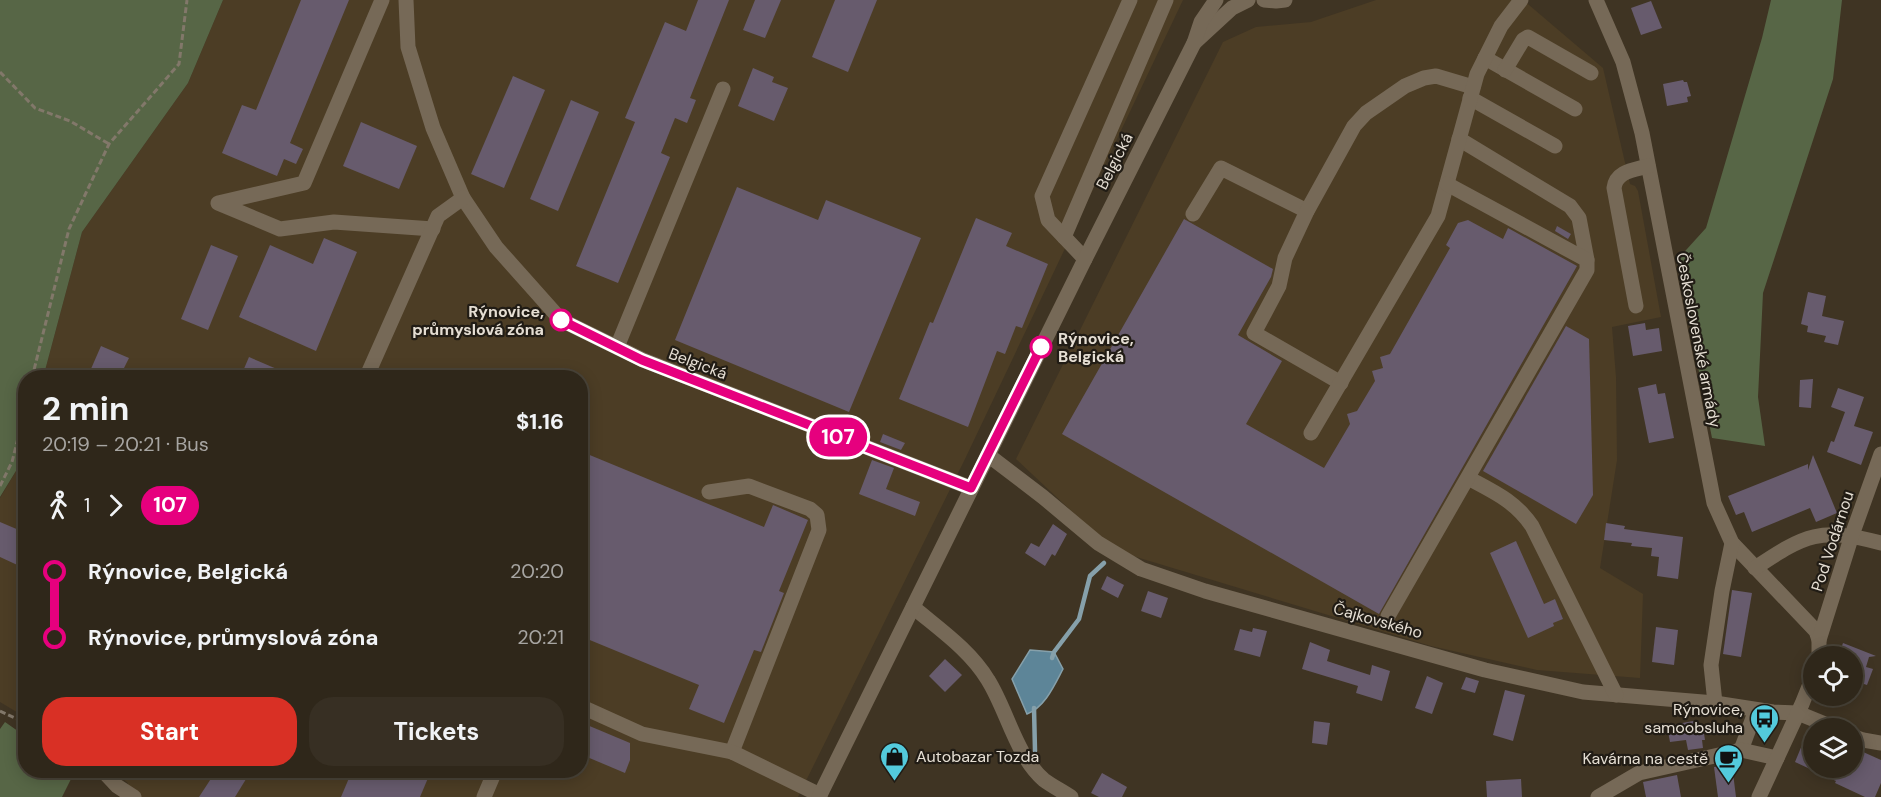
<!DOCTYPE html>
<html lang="en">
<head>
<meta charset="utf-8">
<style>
	:root { --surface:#2f271a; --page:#372f23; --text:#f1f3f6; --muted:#a7a5a2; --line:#4a4439; --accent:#d93025 }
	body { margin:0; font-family:"DM Sans",sans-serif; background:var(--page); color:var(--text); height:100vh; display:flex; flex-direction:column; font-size:22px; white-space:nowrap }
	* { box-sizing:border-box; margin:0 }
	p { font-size:20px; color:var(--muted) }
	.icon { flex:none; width:33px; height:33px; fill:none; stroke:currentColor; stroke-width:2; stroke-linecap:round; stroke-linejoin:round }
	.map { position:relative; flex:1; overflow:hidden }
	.panel { position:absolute; left:18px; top:370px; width:570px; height:408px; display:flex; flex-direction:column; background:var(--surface); border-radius:24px; box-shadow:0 3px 15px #0003,0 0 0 2px var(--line) }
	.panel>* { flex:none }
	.badge { padding:0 12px; border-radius:20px; font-size:21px; line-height:39px }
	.tools { position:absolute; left:1803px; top:646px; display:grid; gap:12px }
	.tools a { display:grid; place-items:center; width:60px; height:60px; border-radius:50%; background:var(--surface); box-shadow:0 3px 15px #0003,0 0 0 2px var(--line); font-size:30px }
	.map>.badge { position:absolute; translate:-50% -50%; box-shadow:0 0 0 3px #fff }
	.legs { display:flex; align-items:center; gap:9px; height:66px; padding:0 24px; font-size:20px }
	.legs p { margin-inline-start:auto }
	.overview { display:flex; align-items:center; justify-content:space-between; height:102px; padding:0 24px }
	h1 { font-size:33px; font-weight:700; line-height:45px }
	.primary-button { display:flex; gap:12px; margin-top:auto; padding:12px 24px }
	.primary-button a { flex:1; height:69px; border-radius:24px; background:var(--accent); color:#fff; font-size:24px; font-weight:700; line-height:69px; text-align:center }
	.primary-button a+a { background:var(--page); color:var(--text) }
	ul { padding:0 24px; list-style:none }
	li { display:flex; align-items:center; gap:21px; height:66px; font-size:22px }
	li i { display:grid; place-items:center; width:9px; height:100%; margin:0 8px; background:currentColor }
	li i::after { content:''; width:15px; height:15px; margin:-8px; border:4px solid; border-radius:50%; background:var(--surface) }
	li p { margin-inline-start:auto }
	li:first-child i { background:linear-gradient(#0000 50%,currentColor 0) }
	li:last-child i { background:linear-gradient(currentColor 50%,#0000 0) }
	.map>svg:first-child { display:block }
	.built { fill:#4c3d25 }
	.forest { fill:#576646 }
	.water { fill:#5d8598; stroke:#86a0aa; stroke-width:1.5 }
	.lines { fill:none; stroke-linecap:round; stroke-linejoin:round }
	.stream { stroke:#86a0aa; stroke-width:4.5 }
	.building { fill:#675b6d }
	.path { stroke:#82786a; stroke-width:3; stroke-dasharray:6 3; stroke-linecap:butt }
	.minor { stroke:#766957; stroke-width:15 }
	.line-1-casing { stroke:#fff; stroke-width:14 }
	.line-1 { stroke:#e6007e; stroke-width:9 }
	.stop-1-dot { fill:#fff; stroke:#e6007e; stroke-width:3 }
	.labels { text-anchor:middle; stroke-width:4.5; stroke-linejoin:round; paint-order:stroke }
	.street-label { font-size:16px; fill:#e5ded3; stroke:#211c15 }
	.stop-label { font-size:16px; font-weight:bold; fill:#e5ded3; stroke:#211c15; text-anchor:end }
	.poi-label { font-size:16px; fill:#e5ded3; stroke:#211c15; text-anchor:end }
</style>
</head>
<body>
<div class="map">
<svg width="1881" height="797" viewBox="0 0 1881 797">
	<rect width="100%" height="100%" fill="#3f3423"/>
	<g class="built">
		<polygon points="223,0 1183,0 965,459 798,797 119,797 128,783 113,771 580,771 580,378 43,378 82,232 188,83"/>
		<polygon points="1376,0 1523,0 1603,68 1630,184 1635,186 1638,191 1661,317 1612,327 1616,377 1617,460 1600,568 1643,594 1640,678 1537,670 1431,646 1133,556 1099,537 1016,459 1223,42 1256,27 1311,22"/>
		<polygon points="25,443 25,717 0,702 0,498 19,466"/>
	</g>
	<g class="forest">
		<polygon points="0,0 223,0 188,83 82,232 43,378 26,378 25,443 19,466 0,497"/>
		<polygon points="1771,0 1842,0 1833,79 1763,293 1758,397 1765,446 1712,438 1677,260 1706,228 1762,38"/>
		<polygon points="5,722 25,736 26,771 75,771 62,797 0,797 0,729"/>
	</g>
	<path class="water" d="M1030,650l24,2 9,17c-9,17 -18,38 -36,45l-15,-35z"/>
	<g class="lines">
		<g class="stream">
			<polyline points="1052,658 1054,652 1079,619 1090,576 1104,563"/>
			<polyline points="1034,708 1035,751"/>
		</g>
	</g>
	<g class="building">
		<polygon points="301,0 349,0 290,143 303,149 296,164 284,159 277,176 222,153 242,105 256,110"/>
		<polygon points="698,0 729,0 690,98 696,100 687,123 675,118 661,153 670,157 618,283 576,266 635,122 625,118 665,22 686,31"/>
		<polygon points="755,0 781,0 765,38 743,30"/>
		<polygon points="835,0 877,0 848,72 812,57"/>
		<polygon points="1651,1 1662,28 1641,35 1631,8"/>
		<polygon points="753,68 774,77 772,82 788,88 774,121 738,106"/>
		<polygon points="513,76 545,90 504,188 471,174"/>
		<polygon points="1683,80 1684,82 1687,82 1691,96 1687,97 1688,102 1667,106 1663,84"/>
		<polygon points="571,100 599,112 558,211 530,199"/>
		<polygon points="361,122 417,146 399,189 343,166"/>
		<polygon points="737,187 818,220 826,200 921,238 849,412 675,340"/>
		<polygon points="976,218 1012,233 1006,246 1048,264 1022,328 1016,326 1005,354 997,351 968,427 899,399 930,322 933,323"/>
		<polygon points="1184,219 1273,269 1271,277 1238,335 1282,361 1246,424 1324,468 1350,424 1347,414 1357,411 1375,381 1372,371 1383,368 1380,357 1390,354 1450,248 1446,245 1458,223 1468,220 1503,239 1508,228 1577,266 1379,614 1062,434"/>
		<polygon points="1557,226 1571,234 1568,239 1555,231"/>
		<polygon points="324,238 357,252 316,351 239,317 270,245 313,264"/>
		<polygon points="211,245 238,256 208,330 181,319"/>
		<polygon points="1808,292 1826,296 1822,316 1844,321 1838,345 1824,342 1826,336 1807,332 1808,326 1801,324"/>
		<polygon points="1645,323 1646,330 1659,328 1662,351 1633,356 1628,326"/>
		<polygon points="1566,326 1589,339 1593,495 1576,524 1483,471"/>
		<polygon points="101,346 129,358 119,378 87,378"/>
		<polygon points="249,357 298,378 240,378"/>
		<polygon points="1813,379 1811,408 1799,407 1800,380"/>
		<polygon points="1656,384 1658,394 1665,393 1674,438 1649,443 1638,388"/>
		<polygon points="1838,388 1864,397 1854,426 1873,432 1861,465 1827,452 1831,441 1834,442 1845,412 1831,407"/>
		<polygon points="883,434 905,443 901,450 880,442"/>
		<polygon points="580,451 764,527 773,505 808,520 779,591 784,593 761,652 754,650 724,723 689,709 699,685 580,636"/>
		<polygon points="1813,455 1837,513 1816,522 1810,508 1752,532 1744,512 1736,515 1728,496 1808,464 1808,470"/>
		<polygon points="872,460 894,468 886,489 920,502 915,516 859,494"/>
		<polygon points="0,522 26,533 26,569 0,557"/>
		<polygon points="1606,523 1625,526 1624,529 1683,537 1678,579 1657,576 1659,557 1651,556 1652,548 1631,546 1632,543 1604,540"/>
		<polygon points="1053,524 1067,534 1055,556 1052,554 1045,566 1025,553 1031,543 1039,547"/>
		<polygon points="1516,541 1544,604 1555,599 1563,619 1553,623 1554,626 1528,638 1490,553"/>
		<polygon points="1107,576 1124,585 1118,598 1101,589"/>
		<polygon points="1732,590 1752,593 1741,657 1723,654"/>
		<polygon points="1148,591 1168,598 1161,618 1141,611"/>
		<polygon points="1656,627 1678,630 1674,665 1652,662"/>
		<polygon points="1253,628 1267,631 1260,657 1234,650 1240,629 1252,632"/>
		<polygon points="1310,642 1330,650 1327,661 1345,667 1370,675 1372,665 1390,671 1382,701 1356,693 1358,686 1302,669"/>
		<polygon points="1843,643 1876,656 1869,657 1866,667 1873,669 1867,685 1852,680 1852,657 1838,657"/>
		<polygon points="945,659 962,675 945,692 929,676"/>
		<polygon points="1427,676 1443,683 1432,714 1415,708"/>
		<polygon points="1466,677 1479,681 1475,693 1461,689"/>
		<polygon points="1505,690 1525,695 1513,741 1493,735"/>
		<polygon points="1698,720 1700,727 1703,727 1705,740 1702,740 1703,748 1688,750 1686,740 1670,742 1667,726"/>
		<polygon points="1314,721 1330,723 1327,745 1312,743"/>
		<polygon points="580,722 630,743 630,760 625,773 580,754"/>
		<polygon points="1809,728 1814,730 1814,768 1852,768 1852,747 1881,760 1881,783 1875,797 1865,797 1835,783 1836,781 1795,762"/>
		<polygon points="1732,765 1736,797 1718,797 1714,767"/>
		<polygon points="216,771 251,771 235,797 199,797"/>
		<polygon points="352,771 431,771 420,797 341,797"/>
		<polygon points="1102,773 1127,787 1122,797 1099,797 1091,793"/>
		<polygon points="1677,775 1681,797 1646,797 1643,782"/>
		<polygon points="1521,779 1522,797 1487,797 1486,781"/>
	</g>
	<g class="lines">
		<g class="path">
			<polyline points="0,72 35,108 70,121 109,144"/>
			<polyline points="32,378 69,229 109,144 179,64 187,0"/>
			<polyline points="0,486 12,462 26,406"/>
			<polyline points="0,711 26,723"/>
		</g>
		<g class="minor">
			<polyline points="382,0 304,183 218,203 280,229 334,222 433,229"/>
			<polyline points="406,0 408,47 433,128 463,198 496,247 561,320 643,360 971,488"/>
			<polyline points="1264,0 1276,1 1285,0"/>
			<polyline points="1596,0 1623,62 1642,133 1714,503 1732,543 1816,631 1819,640 1819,657"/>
			<polyline points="1194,43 1232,8 1248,0"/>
			<polyline points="1485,58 1575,109"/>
			<polyline points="1505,70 1523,40 1528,37 1591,73"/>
			<polyline points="1470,98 1555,146"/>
			<polyline points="1459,139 1570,206 1579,218 1587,260"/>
			<polyline points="1193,214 1221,168 1307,211"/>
			<polyline points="1064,237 1166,0"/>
			<polyline points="1085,259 1048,220 1042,196 1130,0"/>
			<path d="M1636,306l-22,-118c2,-17 20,-18 34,-22"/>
			<polyline points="617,347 723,89"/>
			<polyline points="366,378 438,216 463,198"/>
			<polyline points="1341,383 1254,333 1279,286 1285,258 1307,211 1354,126 1366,113 1405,86 1424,78 1436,76 1473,87"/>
			<polyline points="1311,433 1438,216 1477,74 1501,26 1521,0"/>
			<polyline points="988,455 1043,497 1098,543 1141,569 1205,591 1485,670 1583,692 1715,703 1773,712 1798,713 1837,729"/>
			<path d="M1468,478c26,14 47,23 64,48l84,169"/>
			<polyline points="709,492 749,486 810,509 817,515 819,530 732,752"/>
			<path d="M1755,568c51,-34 65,-41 126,-25"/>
			<path d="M913,607c26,22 57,43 75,73 19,30 28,76 56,100 8,6 18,11 27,17"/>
			<polyline points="1388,616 1587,270 1587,260 1447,184"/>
			<polyline points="1819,640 1852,535 1881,454"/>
			<polyline points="1715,703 1711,665 1722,591 1732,543"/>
			<polyline points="580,706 642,734 732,752 820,795"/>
			<polyline points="1852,736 1863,740 1881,743"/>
			<polyline points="1741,750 1756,710"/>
			<polyline points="103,771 117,786 134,797"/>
			<polyline points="484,797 495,771"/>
			<polyline points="819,797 1085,259 1194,43 1201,22 1216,0"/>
			<polyline points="1598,797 1639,773 1741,750 1777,758"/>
			<polyline points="1759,797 1802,704 1814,674"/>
		</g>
	</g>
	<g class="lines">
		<defs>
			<polyline id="line-1" points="561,320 642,360 971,488 1041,347"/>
		</defs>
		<use href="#line-1" class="line-1-casing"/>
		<use href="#line-1" class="line-1"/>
	</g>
	<defs>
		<symbol id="bus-pin" viewBox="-11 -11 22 30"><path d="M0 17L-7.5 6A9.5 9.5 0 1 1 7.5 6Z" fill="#53cadc" stroke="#211c15"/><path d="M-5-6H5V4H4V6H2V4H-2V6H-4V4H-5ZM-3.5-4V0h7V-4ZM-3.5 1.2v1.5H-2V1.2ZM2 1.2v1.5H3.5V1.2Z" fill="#111"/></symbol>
		<symbol id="shop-pin" viewBox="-11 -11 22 30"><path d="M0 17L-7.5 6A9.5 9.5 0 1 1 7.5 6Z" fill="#53cadc" stroke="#211c15"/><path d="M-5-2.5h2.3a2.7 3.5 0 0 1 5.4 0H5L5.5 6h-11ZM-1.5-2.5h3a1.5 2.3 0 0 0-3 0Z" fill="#111"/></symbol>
		<symbol id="cafe-pin" viewBox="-11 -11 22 30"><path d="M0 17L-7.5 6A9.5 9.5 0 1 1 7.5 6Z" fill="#53cadc" stroke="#211c15"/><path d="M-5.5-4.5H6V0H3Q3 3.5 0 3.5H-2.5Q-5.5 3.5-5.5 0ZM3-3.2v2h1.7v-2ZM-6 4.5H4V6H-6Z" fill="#111"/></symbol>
	</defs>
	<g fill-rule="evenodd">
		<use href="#bus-pin" x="1748" y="702" width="33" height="45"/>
		<use href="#shop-pin" x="878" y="740" width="33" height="45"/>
		<use href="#cafe-pin" x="1712" y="742" width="33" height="45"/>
	</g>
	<g class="stop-1-dot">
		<circle cx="561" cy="320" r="10"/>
		<circle cx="1041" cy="347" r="10"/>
	</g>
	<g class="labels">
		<g class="street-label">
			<text transform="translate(1114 161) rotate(-63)" y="6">Belgická</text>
			<text transform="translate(1699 340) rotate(79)" y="6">Československé armády</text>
			<text transform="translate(698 363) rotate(21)" y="6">Belgická</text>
			<text transform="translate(1832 541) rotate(-72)" y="6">Pod Vodárnou</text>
			<text transform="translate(1378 620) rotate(16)" y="6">Čajkovského</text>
		</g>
		<g class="stop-label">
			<text x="544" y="317">Rýnovice,<tspan x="544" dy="18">průmyslová zóna</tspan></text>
			<text x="1058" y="344" text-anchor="start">Rýnovice,<tspan x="1058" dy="18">Belgická</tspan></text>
		</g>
		<g class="poi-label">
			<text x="1743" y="715">Rýnovice,<tspan x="1743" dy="18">samoobsluha</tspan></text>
			<text x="916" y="762" text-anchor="start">Autobazar Tozda</text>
			<text x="1708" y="764">Kavárna na cestě</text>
		</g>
	</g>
</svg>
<div class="tools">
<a><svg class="icon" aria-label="locate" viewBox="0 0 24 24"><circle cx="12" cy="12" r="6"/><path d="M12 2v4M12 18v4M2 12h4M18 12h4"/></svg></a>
<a><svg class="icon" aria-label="layers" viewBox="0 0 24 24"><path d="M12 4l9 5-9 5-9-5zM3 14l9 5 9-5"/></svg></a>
</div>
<b class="badge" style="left:838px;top:437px;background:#e6007e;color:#fff">107</b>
<section class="panel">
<div class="overview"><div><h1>2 min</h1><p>20:19 – 20:21 · Bus</p></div><b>$1.16</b></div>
<div class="legs"><svg class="icon" aria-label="walk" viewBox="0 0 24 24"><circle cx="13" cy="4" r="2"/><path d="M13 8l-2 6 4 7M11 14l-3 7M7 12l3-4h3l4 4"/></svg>1<svg class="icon" aria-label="forward" viewBox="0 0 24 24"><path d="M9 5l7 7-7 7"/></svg><b class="badge" style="background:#e6007e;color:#fff">107</b></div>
<ul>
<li><i style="color:#e6007e"></i><b>Rýnovice, Belgická</b><p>20:20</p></li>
<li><i style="color:#e6007e"></i><b>Rýnovice, průmyslová zóna</b><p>20:21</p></li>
</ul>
<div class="primary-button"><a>Start</a><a>Tickets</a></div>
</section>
</div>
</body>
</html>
